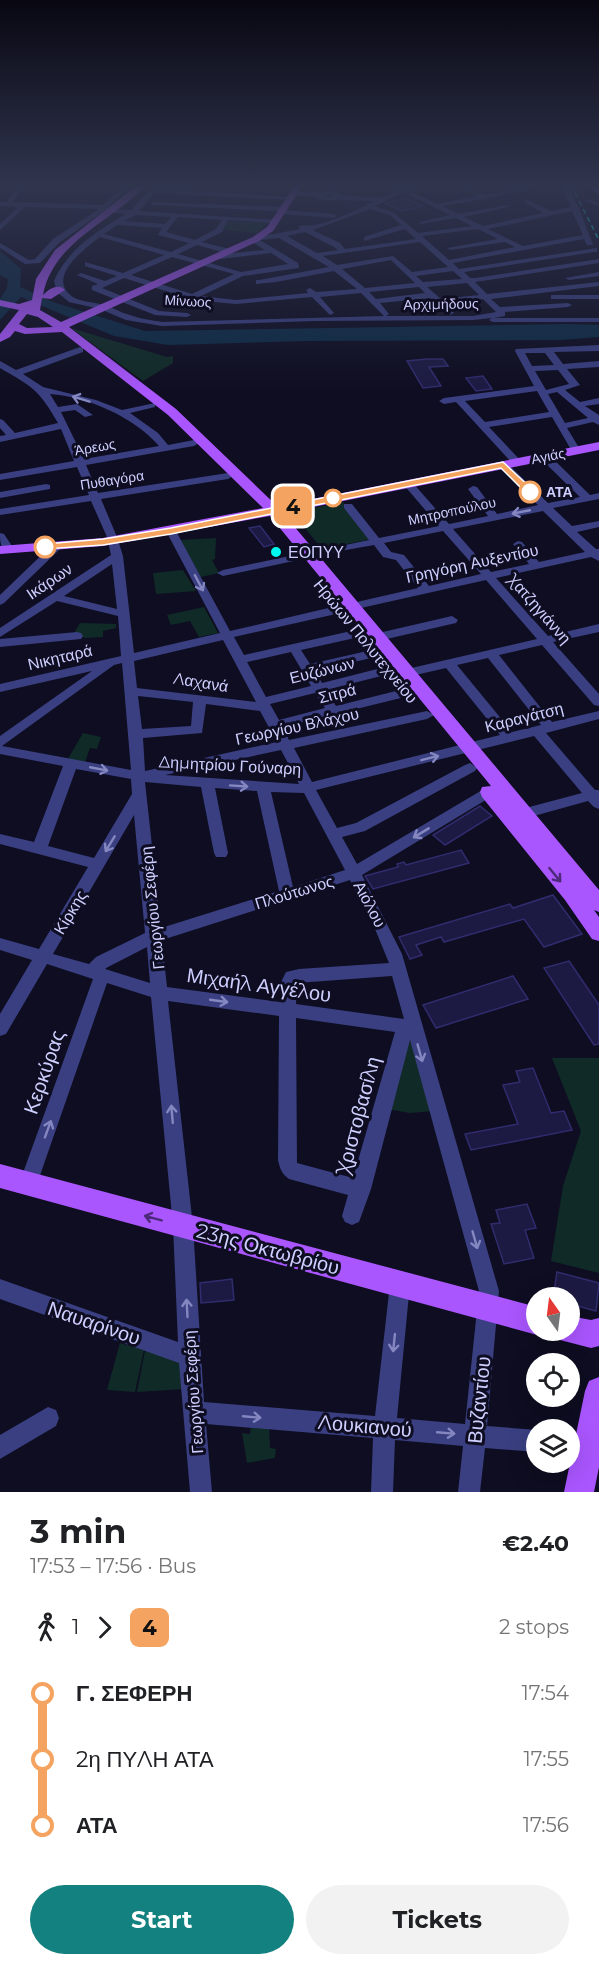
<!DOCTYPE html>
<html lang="en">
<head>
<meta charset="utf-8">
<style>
	:root { --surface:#fff; --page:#f2f2f2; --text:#202124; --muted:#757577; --accent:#12817f }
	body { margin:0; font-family:Montserrat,sans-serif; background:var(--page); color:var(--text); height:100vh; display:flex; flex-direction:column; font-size:22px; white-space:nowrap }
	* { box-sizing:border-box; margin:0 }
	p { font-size:20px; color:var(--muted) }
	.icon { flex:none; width:33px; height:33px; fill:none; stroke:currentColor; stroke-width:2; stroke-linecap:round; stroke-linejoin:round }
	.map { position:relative; height:1492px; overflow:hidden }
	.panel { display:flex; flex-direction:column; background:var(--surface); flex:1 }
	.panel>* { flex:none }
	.badge { padding:0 12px; border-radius:9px; font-size:21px; line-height:39px }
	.needle { width:39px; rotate:346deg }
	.tools { position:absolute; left:526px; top:1287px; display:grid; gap:12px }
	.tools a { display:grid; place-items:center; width:54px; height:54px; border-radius:50%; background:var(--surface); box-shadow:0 6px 24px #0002; font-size:30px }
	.map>.badge { position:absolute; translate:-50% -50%; box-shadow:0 0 0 3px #fff }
	.legs { display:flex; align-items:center; gap:9px; height:66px; padding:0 30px; font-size:20px }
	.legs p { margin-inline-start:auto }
	.overview { display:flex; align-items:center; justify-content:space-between; height:102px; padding:0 30px }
	h1 { font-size:33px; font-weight:700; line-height:45px }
	.primary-button { display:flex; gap:12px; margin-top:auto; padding:12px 30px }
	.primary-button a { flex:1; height:69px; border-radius:36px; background:var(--accent); color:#fff; font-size:24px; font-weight:700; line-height:69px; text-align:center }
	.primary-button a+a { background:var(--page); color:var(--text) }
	ul { padding:0 30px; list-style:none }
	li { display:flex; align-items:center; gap:21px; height:66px; font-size:22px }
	li i { display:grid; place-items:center; width:9px; height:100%; margin:0 8px; background:currentColor }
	li i::after { content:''; width:15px; height:15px; margin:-8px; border:4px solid; border-radius:50%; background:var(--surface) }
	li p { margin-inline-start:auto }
	li:first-child i { background:linear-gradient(#0000 50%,currentColor 0) }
	li:last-child i { background:linear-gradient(currentColor 50%,#0000 0) }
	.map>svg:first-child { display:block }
	.green { fill:#102b27 }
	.water { fill:#0d2b46 }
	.building { fill:#1c1a42; stroke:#302c6e; stroke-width:1.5 }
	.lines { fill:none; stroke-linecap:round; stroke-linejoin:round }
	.minor { fill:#393f80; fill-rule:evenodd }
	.major { fill:#a956fe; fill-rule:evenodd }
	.rail { stroke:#02f7ef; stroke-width:1.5; stroke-dasharray:5 4; stroke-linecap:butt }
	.oneway { stroke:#8487c0 }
	.oneway2 { stroke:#4c2a79 }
	.line-1 { fill:#f4a460; stroke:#fff; stroke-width:1.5 }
	.stop-1-dot { fill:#fff; stroke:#f4a460; stroke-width:3 }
	.poi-dot { fill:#02f7ef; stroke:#0e0d21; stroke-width:2 }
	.labels { text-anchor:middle; stroke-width:6; stroke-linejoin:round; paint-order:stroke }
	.far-street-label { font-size:14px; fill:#cecfff; stroke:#0e0d21 }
	.far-stop-label { font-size:14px; font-weight:bold; fill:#cecfff; stroke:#0e0d21; text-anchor:start }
	.poi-label { font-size:16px; fill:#cecfff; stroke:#0e0d21; text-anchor:start }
	.street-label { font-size:16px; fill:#cecfff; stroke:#0e0d21 }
	.near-street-label { font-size:20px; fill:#cecfff; stroke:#0e0d21 }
</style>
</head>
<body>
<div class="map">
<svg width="599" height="1492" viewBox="0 0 599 1492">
	<rect width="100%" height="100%" fill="#0e0d21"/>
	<g class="green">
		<polygon points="227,221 268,223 257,233 224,230"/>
		<polygon points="71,328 167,357 173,356 173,363 143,381"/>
		<polygon points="343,502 372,539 322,549 292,512"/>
		<polygon points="216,538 215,559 212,560 219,573 201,577 180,540"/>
		<polygon points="183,570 196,591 156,594 153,573"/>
		<polygon points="204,607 218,633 199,637 190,621 171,625 167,615"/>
		<polygon points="80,623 116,624 116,628 103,631 103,637 85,638 74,633"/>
		<polygon points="83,733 101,737 97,749 90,748 85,762 68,759"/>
		<polygon points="408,1034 433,1111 410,1113 387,1109"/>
		<polygon points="552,1058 599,1058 599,1273 551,1261 563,1186 581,1131"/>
		<polygon points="120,1343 144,1350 135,1392 107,1390"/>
		<polygon points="145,1351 183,1359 185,1389 137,1392"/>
		<polygon points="251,1424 269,1426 270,1448 276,1449 275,1458 247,1463 242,1433 250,1434"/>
	</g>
	<polygon class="water" points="0,251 21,269 20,287 53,302 145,331 568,324 599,325 599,337 561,340 305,341 168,345 114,336 21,297 0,320 0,299 7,288 8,279 0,275"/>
	<g class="building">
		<polygon points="406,198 423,206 401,211 385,203"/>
		<polygon points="427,359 443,359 448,366 429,367 441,386 423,388 407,361"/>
		<polygon points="483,376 492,389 476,391 466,378"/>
		<polygon points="260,526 274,544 264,547 249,528"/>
		<polygon points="480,806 492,816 445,845 433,835"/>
		<polygon points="461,850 469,863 373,889 365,876 398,867 397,864 404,862 406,865"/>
		<polygon points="553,895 582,934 544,947 524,919 444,942 441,937 416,945 422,955 410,959 399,937 510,904 513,908"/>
		<polygon points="569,961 599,1005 599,1044 594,1045 544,968"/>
		<polygon points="513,976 528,999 436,1028 423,1005"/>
		<polygon points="533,1068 551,1113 564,1111 572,1130 471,1150 465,1134 518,1124 503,1085 520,1082 516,1071"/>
		<polygon points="527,1204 536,1228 525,1230 534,1258 504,1264 491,1224 500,1223 496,1210"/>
		<polygon points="557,1272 599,1283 596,1311 570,1304 570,1298 553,1298"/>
		<polygon points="232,1279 234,1300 201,1303 200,1283"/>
	</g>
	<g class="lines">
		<g class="minor">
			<polygon points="18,185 24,185 13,202 103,205 124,185 131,185 105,210 59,243 40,263 25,264 0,248 0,243 29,260 35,259 53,239 99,209 25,207 0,230 0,224 18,207 0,206 0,202 7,202"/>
			<path d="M156,185h7l-4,4 133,8 -2,3 -135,-7 -16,18 138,9 -2,3 -47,-3 -6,12 -20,10 31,8v3l32,-3 -13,-8v-4l48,-9 -2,-2 4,-2c15,5 57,-16 72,-24l-54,-1 -4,-3 -25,-2 2,-3 43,-1 6,4 39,3 17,-8v-3l24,-2 -13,5 28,14 40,-8 -20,-11c11,0 17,8 27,9 11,1 41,-9 57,-9l-56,14 -42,7 15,8 50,-9v2l-44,10 19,9 60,-13 -19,-11 2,-3 25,12 20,-4 -10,-22h6l12,23 14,37h-6l-3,-6 -131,24 6,6 138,-21v4h-3l-130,20 6,6h5l124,-19v4l-124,19 12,12 112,-12v4l-108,13 9,8 68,-4 4,2 -4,2 -63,5v4l-11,2h105v4h-106l-4,-2 3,-2 -19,2 -159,1 -152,5 -36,-6 -26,-11 -31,-7 -12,-10 -3,-11c13,-31 44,-51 72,-67l-16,-2v-2h22l3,-5zM403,192l47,23 -30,7v2l36,-6 16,8 -54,7 -24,-20 -19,-7zM334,195l-4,2 -7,-1zM370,209l20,6 11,10 -37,12v4l41,-12 11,10 -71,10 -5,-6 -27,-13zM572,211l11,24 -60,11 -35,-17zM136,215l35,2 -6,7 -41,-3zM178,217l44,3 -6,9 -21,11 -29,-8zM117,225l45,3 -4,7 31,8 -18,9 -67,-18zM478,229l20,10 -51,9 4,2 54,-8 10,5 -66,13 -27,-24zM305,232l29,15 4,3 -21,3 -30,-17zM100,237l64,18 -41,18 -38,-11v4l32,10 -12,5 -24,-8 -4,2 21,9 -6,2v4l63,25 32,2 4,-2 -4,-2 -28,-2 -57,-23 22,-10 61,19 -15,7v4h3l20,-8 43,4 76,-7 18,18 4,-2 -14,-16 41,-4 23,23 -222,6c-10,-2 -22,-3 -32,-7 -9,-2 -17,-8 -26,-10 -10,-3 -23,-3 -31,-8 -28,-19 11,-48 27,-60zM279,238l50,29 -70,13h-3v4l20,-2 58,-11 23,18 -41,3 -6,-4 -4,2 2,3 -72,7 -35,-4 42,-20 56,-8 -1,-5 -38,-23zM420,242l28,25 -36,5 -19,-16 -56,9 -14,-9zM197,245l32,9 -11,1v4h3l50,-6 17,11 -47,8 -63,-18zM172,257l62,17 -42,20 -61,-19zM391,260l24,23 -50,5 -23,-19zM453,271l9,8 -39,3 -7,-6zM467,283l12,12 -38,4 -14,-12zM419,287l6,6 -49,6 -7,-7zM430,298l20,17 4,-2 -9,-9 38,-5 13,13 -23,4h-87l3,-2 -9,-11z"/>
			<polygon points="585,199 599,202 599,206 585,201"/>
			<polygon points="153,202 282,207 285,210 334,214 337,216 334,218 280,214 277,211 151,205"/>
			<polygon points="599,272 599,276 569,280 565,278"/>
			<rect x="551" y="295" width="48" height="4"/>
			<path d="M599,345v6l-45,1 9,12 36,-3v6l-32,2 13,16 -15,5 15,12 19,-4v6l-14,2 14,9v10l-6,-3 -26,6 14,23 -2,2h-6l-21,-36 -63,10 33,35 -5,3 -4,-1 -57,-62 -12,2 -5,-3 5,-3 90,-12 -19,-35 1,-2zM525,353h20l9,12 -22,1zM558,370l11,14 -23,6 -11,-19zM537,391l12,21 -64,10 -20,-21zM557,392l31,26 -23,5 -17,-29z"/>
			<path d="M80,347l3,1v4l-60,22 20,13 53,13 26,10 33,-7v4l-25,6 28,20 10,12 26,-5 5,3 -5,3 -108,19 12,28 130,-20 5,3 -5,3 -127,20 16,38 6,19 11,97 86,-20 -54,-102 5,-3 5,3 54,100 111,-26 6,4 -2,3 -111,25 10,18 116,-26 4,1 2,3 -2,3 -63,14 9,14 66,-15 6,4 -2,3 -65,15 7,12 67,-17 6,4 -2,3 -67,17 10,16 72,-18 6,4 -1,3 -130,32 6,13 138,-29 7,4 -7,4 -133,29 18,34 188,-47 -54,-67 -39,9 -6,-4 6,-4 130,-30 -51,-59 -134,30 -4,-2 -2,-2 2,-2 70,-16 -22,-28 -13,-3 -9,-12 -67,12v-4l62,-13 -25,-32v-4h8l27,34 60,-12 -36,-42 5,-3 4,1 37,42 39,-8 -20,-27 5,-3 4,1 20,27 41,-9 -39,-38 -1,-2 5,-3 4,1 41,40 32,-6 -39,-38v-4h8l41,40 9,-2v6l-46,9 19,18 27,-5v6l-22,5 19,17h3v12l-8,-4 -95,21 52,58 51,-12v8l-46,10 46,52v12l-5,-1 -52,-60 -43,10 53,67 47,-11v8l-53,14 49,57h4v19l-5,-2 -6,-6 -65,18 -5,-1 -2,-4 2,-4 64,-17 -48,-57 -218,54 21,38 19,-5 109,-58 5,-2 7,5 -2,3 -110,60 -23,6 15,27 127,-75 5,-2 7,5 -2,3 -132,80 40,79 97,337 -12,135 50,4v22l-52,-4 -5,44h-22l5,-46 -68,-6 -2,52h-22l2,-54 -167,-14 6,68h-22l-11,-129 -179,-64v-20l178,63 -5,-116 -22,-229 -44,-14 -70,201 -2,6 -7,3 -7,-3 -2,-6 74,-205 -46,-15 -41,70 -6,2v-22l32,-54 -32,-10v-12l39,11 49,-82 -88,-23v-10l34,8 29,-76 -63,-12v-18l92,-65 -92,21v-8l121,-28 -3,-40 -61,-15 -57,36v-9l111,-73 -4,-18 -16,-36 -91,14v-6l89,-14 -12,-28 -77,13v-6l74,-13 -13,-32 -61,13v-6l6,-1 -6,-7v-9l3,1 12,13 43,-10c-19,-33 -25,-36 -58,-55v-7l16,9zM50,394c37,3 83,22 109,52l-75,13 -23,-47 14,-2 10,7 8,-2 -16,-11 -19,3zM543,511l42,41 -46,10 -17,-20 -4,-1 -5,3 16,20 -38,8 -38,-43zM443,531l38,43 -52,12 -25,-31 -13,-3 -7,-9zM112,564l5,45 -53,-13zM223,640l33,62 -119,-14 -3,-27zM291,652l20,34 -45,11 -19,-35zM488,658l53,67 -29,7 -55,-67zM122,663l9,107 -129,-24 112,-81zM315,693l10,15 -46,12 -9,-16zM138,696l55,6 -2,24 -49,3zM206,704l54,7 17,31 -132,29 -2,-33 59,-5zM281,750l18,34 -134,-9zM76,769l55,10 1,15 -38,64 -46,-12zM145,782l56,5 13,66 2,4h10l2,-4 -13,-65 42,3 22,100 -118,37zM271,792l33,1 41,77 -52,17zM134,815l11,118 -49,24 -7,7 -36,-10zM350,880l23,44 16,39 -90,6 -13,3 -6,12v18l-113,-15 -5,-47zM147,947l3,36 -45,-14 3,-2zM392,976l12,43 -108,-15 1,-21zM168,1001l111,15 -1,144c2,9 4,14 11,19l59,16 -6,21 3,6 7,3 7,-3 12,-33 39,-149 69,251 -14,133 -68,-6 13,-134 -3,-7 -7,-3 -7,3 -3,7 -15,132 -171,-14 -11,-176zM296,1018l99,14 -42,146 -56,-15z"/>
			<polygon points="46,484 50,485 50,489 0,498 0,492"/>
			<path d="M0,533l4,1 10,15 -2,2h-8c-4,-6 -4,-11 -4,-18z"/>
			<polygon points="57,543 63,546 61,548 4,603 0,605 0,595 53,544"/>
			<polygon points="299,554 305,557 303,559 223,576 217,573 223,570"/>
			<polygon points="452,616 458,620 456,623 378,641 372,637 374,634"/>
			<polygon points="77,632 81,633 83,636 81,639 0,647 0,639"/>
			<polygon points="48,1407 56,1410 59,1418 56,1426 0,1459 0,1435"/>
			<polygon points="570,1433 589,1434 597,1437 599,1442 597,1453 589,1456 570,1455"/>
		</g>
		<g class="major">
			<path d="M137,185h9c-34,37 -93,56 -103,110 6,-6 15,-12 22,-5l-14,9 -9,-1 -2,12 21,12 192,-85 14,-10 28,-42h8l-30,46 -14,10 -190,86 107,82 101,97 322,-64v8l-316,63 316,377v22l-5,-2 5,7v24l-7,-2 -27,-39 -83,-103 -2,-5 2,-5 9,-1 -221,-270 -167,30 -103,8v-8l103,-8 160,-30 -95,-93 -106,-83 -37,2 -10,-3 -5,6 -10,5v-8l19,-24 -19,-4v-6l19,4 13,-4 4,-21 19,-29zM27,314l11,3 15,10 -26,1 -8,-4z"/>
			<polygon points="586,185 595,185 599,188 599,195"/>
			<polygon points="0,1164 537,1307 537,1330 547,1330 537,1335 0,1188"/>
			<polygon points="570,1316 591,1320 599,1318 599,1346 591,1348 560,1340 556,1330 570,1330"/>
			<polygon points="599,1377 599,1467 594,1492 564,1492 585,1391 589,1381"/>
		</g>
		<polyline class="rail" points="571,185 599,240"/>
	</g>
	<defs><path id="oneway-shaft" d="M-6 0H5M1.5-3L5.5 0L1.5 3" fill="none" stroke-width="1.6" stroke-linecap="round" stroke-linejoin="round" transform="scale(1.5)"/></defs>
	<g class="oneway">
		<use href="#oneway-shaft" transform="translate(81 399) rotate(-163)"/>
		<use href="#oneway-shaft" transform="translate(521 512) rotate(169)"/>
		<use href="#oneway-shaft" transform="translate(199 583) rotate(62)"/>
		<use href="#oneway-shaft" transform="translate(430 758) rotate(-14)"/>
		<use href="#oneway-shaft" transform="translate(99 769) rotate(11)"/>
		<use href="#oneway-shaft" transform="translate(239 786) rotate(4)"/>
		<use href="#oneway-shaft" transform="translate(421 833) rotate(149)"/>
		<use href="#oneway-shaft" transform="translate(110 844) rotate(121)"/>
		<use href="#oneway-shaft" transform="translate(219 1001) rotate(8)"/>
		<use href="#oneway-shaft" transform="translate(420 1053) rotate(74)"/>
		<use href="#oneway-shaft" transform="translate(172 1114) rotate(-95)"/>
		<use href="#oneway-shaft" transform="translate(48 1129) rotate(-70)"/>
		<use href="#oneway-shaft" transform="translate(475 1240) rotate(74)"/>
		<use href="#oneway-shaft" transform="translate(187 1308) rotate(-93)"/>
		<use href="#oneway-shaft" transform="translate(394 1343) rotate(96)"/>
		<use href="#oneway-shaft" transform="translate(252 1417) rotate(5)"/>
		<use href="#oneway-shaft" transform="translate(446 1433) rotate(5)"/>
	</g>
	<g class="oneway2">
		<use href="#oneway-shaft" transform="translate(555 875) rotate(51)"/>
		<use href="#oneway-shaft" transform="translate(153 1218) rotate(-165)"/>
	</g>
	<linearGradient id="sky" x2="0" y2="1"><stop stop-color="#080712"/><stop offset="0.47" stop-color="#30354e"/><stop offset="1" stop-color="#30354e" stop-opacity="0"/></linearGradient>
	<rect width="599" height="394" fill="url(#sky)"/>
	<polygon class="line-1" points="503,462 533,490 533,493 526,493 501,468 171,534 103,545 45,549 41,547 45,544 103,539 171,528"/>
	<g class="stop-1-dot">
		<circle cx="530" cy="492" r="10"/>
		<circle cx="333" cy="498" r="8"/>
		<circle cx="45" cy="547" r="10"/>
	</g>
	<circle class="poi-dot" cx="276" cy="552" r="6"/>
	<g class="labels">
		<g class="far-street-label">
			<text transform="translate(188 301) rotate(3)" y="5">Μίνωος</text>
			<text transform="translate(441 304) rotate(-1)" y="5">Αρχιμήδους</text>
			<text transform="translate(95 447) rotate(-10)" y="5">Άρεως</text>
			<text transform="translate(548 456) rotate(-11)" y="5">Αγιάς</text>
			<text transform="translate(112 480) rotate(-9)" y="5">Πυθαγόρα</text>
			<text transform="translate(452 511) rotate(-12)" y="5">Μητροπούλου</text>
		</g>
		<g class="far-stop-label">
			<text x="546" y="497">ΑΤΑ</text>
		</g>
		<g class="poi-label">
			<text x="288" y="558">ΕΟΠΥΥ</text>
		</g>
		<g class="street-label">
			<text transform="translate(472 563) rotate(-12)" y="6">Γρηγόρη Αυξεντίου</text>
			<text transform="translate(49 581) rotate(-34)" y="6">Ικάρων</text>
			<text transform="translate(540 609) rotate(49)" y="6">Χατζηγιάννη</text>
			<text transform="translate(366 641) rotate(51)" y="6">Ηρώων Πολυτεχνείου</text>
			<text transform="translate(60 657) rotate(-13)" y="6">Νικηταρά</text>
			<text transform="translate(322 670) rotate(-14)" y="6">Ευζώνων</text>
			<text transform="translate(201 682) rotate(9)" y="6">Λαχανά</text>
			<text transform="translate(337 693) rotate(-14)" y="6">Σιτρά</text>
			<text transform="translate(524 717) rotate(-14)" y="6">Καραγάτση</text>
			<text transform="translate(297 726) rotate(-12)" y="6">Γεωργίου Βλάχου</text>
			<text transform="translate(230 765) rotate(3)" y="6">Δημητρίου Γούναρη</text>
			<text transform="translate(294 892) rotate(-17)" y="6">Πλούτωνος</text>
			<text transform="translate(370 904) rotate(62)" y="6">Αιόλου</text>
			<text transform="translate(152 908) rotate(-96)" y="6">Γεωργίου Σεφέρη</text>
			<text transform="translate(70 912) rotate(-59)" y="6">Κίρκης</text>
			<text transform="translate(193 1392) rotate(-94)" y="6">Γεωργίου Σεφέρη</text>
		</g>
		<g class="near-street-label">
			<text transform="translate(259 985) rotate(8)" y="7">Μιχαήλ Αγγέλου</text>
			<text transform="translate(44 1072) rotate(-71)" y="7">Κερκύρας</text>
			<text transform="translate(358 1115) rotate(-75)" y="7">Χριστοβασίλη</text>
			<text transform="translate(268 1249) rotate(15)" y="7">23ης Οκτωβρίου</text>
			<text transform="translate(94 1323) rotate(19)" y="7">Ναυαρίνου</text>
			<text transform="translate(479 1400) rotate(-84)" y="7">Βυζαντίου</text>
			<text transform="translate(365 1426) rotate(5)" y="7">Λουκιανού</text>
		</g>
	</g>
</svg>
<div class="tools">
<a><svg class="needle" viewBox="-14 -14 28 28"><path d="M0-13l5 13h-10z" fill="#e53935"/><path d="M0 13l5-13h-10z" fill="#757577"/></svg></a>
<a><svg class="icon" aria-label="locate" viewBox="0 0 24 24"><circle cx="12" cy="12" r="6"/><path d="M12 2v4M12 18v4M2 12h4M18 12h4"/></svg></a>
<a><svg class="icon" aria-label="layers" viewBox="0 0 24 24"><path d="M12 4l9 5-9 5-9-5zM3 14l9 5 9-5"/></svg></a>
</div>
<b class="badge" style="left:293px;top:506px;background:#f4a460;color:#111">4</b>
</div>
<section class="panel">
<div class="overview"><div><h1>3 min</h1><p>17:53 – 17:56 · Bus</p></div><b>€2.40</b></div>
<div class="legs"><svg class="icon" aria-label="walk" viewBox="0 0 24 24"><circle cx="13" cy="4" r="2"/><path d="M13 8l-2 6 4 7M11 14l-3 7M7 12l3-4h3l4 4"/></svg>1<svg class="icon" aria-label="forward" viewBox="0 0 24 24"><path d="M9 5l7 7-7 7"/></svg><b class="badge" style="background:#f4a460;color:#111">4</b><p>2 stops</p></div>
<ul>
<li><i style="color:#f4a460"></i><b>Γ. ΣΕΦΕΡΗ</b><p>17:54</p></li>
<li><i style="color:#f4a460"></i><span>2η ΠΥΛΗ ΑΤΑ</span><p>17:55</p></li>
<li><i style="color:#f4a460"></i><b>ΑΤΑ</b><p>17:56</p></li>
</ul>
<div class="primary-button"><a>Start</a><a>Tickets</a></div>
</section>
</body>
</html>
